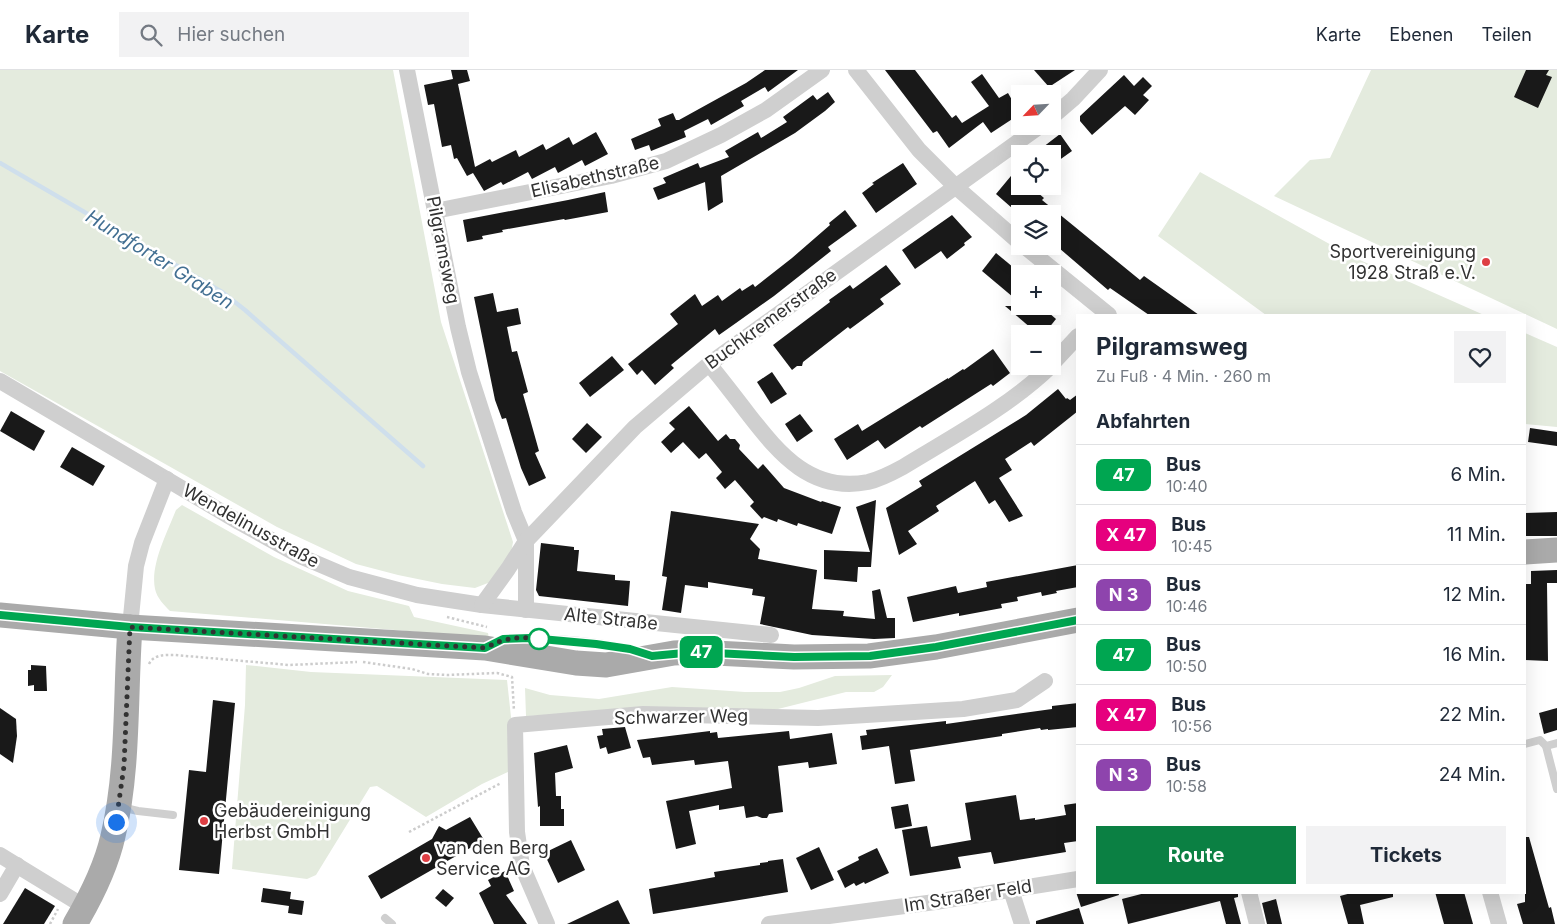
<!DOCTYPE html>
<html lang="de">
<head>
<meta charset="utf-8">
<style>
	:root { --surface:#fff; --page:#f2f2f3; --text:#1f2937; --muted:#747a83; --line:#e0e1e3; --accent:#0b8043 }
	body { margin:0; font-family:Inter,sans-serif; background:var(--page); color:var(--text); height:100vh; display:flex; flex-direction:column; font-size:19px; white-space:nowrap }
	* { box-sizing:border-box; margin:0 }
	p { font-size:16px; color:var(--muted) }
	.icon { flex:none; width:28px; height:28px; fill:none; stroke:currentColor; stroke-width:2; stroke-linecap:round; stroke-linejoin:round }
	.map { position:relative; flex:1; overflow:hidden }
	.side { position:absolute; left:1076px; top:244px; width:450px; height:580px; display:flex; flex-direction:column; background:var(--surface); border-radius:0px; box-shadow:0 5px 20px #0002 }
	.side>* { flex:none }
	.badge { padding:0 10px; border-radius:8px; font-size:18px; line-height:32px }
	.needle { width:32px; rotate:245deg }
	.fabs { position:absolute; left:1011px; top:15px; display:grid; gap:10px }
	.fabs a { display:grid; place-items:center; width:50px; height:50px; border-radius:0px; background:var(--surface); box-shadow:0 5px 20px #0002; font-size:25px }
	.you { position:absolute; width:25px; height:25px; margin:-12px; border:4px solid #fff; border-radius:50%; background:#1a73e8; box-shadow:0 0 0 8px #1a73e833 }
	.map>.badge { position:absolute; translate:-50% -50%; box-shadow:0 0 0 2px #fff }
	h2 { padding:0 20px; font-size:19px; line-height:45px }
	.round { display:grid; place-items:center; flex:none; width:52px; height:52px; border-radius:0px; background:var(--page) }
	.summary { display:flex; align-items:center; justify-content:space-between; height:85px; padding:0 20px }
	h1 { font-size:24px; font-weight:700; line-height:38px }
	.action { display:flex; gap:10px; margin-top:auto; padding:10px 20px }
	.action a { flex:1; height:58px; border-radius:0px; background:var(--accent); color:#fff; font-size:20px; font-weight:700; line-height:58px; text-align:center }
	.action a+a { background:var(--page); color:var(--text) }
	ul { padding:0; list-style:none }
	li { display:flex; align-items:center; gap:15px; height:60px; padding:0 20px; border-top:1px solid var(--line) }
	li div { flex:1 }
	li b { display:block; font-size:19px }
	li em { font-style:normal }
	li .badge { min-width:55px; font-weight:700; text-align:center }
	header { display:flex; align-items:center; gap:30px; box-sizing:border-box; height:70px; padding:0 25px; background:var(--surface); border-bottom:1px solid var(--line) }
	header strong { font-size:24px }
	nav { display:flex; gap:28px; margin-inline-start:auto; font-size:18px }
	.search { width:350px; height:45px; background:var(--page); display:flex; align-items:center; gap:12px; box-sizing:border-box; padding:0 18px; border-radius:0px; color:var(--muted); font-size:19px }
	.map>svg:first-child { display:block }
	.green { fill:#e4ebde }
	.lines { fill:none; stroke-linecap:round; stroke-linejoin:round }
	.stream { stroke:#cfdfec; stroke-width:4.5 }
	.building { fill:#191919 }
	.path { stroke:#ccc; stroke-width:2.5; stroke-dasharray:2.5 2.5; stroke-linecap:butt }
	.lane { stroke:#cfcfcf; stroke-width:8 }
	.street { stroke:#cfcfcf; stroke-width:16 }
	.primary { stroke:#aaa; stroke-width:25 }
	.line-casing { stroke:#fff; stroke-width:11 }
	.line { stroke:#00a651; stroke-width:8 }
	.walk { stroke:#323232; stroke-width:5; stroke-dasharray:0 9 }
	.poi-dot { fill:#de3f44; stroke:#fff; stroke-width:2 }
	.stop-dot { fill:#fff; stroke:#00a651; stroke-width:2.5 }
	.labels { text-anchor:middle; stroke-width:5; stroke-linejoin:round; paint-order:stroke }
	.street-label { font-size:18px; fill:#323232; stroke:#fff }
	.poi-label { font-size:18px; fill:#323232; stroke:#fff; text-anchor:start }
	.water-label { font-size:19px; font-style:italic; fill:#426f92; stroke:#fff }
</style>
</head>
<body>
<header>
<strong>Karte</strong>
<div class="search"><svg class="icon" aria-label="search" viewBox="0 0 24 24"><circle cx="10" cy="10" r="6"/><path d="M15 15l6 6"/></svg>Hier suchen</div>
<nav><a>Karte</a><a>Ebenen</a><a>Teilen</a></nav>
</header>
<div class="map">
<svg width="1557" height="854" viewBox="0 0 1557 854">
	<rect width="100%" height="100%" fill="#fff"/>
	<g class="green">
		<polygon points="0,0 393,0 441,252 513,472 511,483 493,511 475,518 442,514 398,505 356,494 277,457 0,301"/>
		<polygon points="1371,0 1557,0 1557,259 1274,126 1310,90 1330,88"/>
		<polygon points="1200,102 1353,187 1484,245 1266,245 1158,166"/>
		<polygon points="1525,263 1557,277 1557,357 1525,354"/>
		<path d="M182,435l92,52 74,34 61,15 5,11 74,16 1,5 -319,-27c-6,-6 -13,-13 -15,-22 -5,-24 12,-56 21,-79z"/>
		<polygon points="246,595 311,602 507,610 511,647 510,701 482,714 426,747 377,716 370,717 316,805 307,809 232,799 245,635"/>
		<polygon points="892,605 883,617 874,622 846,622 778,639 526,646 525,618 550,625 599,629 672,617 745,622 780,622 799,618 835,606"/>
	</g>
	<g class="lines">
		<polyline class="stream" points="0,93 222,222 245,240 423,396"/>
	</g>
	<g class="building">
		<polygon points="451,0 467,0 470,11 458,14 475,97 490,89 492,92 516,80 519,87 543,74 546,80 569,67 573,75 596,62 608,84 585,96 582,90 558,103 555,97 532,109 528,102 503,115 501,112 484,121 473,103 467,106 457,88 454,89 451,75 442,77 434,34 428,35 424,15 453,9"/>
		<polygon points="765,0 798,0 768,22 765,17 741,31 744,36 711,55 708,49 684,61 686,67 651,81 649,75 635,80 631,69 661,56 658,49 673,43 676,50 679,50 746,13"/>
		<polygon points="885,0 915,0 952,48 956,45 962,53 989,36 971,12 982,4 999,28 1008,23 1020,44 991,63 983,52 949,78 937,61 933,63"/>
		<polygon points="1034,0 1075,0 1049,17"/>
		<polygon points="1526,0 1549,0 1546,5 1552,7 1538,38 1514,27"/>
		<polygon points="1124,5 1134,16 1143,7 1152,16 1143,25 1149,30 1135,45 1125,36 1092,65 1080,51 1080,46"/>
		<polygon points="828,22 835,32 825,41 795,63 721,106 723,132 708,141 705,112 658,130 653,118 666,113 663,108 698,93 700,98 729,87 725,81 758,62 761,68 787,52 783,47 813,25 817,30"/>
		<polygon points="1060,64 1072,81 1058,91 1053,84 1034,84"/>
		<polygon points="903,93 917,114 876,143 862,123 874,114 872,113"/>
		<polygon points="1020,95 1020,116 1030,116 1044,128 1042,130 1140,210 1144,206 1199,245 1149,245 1110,218 1108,220 1052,172 1052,144 1019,144 996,124"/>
		<polygon points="605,122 608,142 565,150 564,149 502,160 503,162 482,166 483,169 467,172 463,150 568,130"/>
		<polygon points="845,140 857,156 828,177 831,181 774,226 736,253 719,265 715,259 671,295 674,298 655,315 642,300 637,305 628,294 678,254 670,244 695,224 702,236 718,225 722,231 740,218 742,221 753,214 755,217 792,188 830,155 829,153"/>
		<polygon points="952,145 972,167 964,173 965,175 947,189 941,181 915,199 902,180"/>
		<polygon points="996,183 1020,203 1020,233 982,201"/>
		<polygon points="886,195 901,214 880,229 884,234 850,259 848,257 803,292 802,296 797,296 792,300 773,275 830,232 829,230 850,215 853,219"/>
		<polygon points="493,223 497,242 518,238 521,254 507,257 512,282 517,281 528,322 523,324 539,381 535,383 546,408 529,416 521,398 506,348 502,349 495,330 474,227"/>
		<polygon points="1005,236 1041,236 1056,249 1044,264 1038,264"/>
		<polygon points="993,279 1010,303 993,316 991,314 922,358 920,356 885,379 878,370 847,390 834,369 858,354 862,361 948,308 948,309 963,299 964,300"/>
		<polygon points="612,286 624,300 590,327 579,313"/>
		<polygon points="772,302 787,324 771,334 757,312"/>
		<polygon points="1058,319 1066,329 1067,328 1070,330 1078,324 1078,341 1034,376 1031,372 1005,389 1012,400 999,408 1023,446 1009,452 995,430 989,434 975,411 936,436 939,441 908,461 917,474 899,485 886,438 922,416 919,411 1026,345"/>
		<polygon points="689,336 718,371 726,364 730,369 735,369 740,375 739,379 758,399 763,394 784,418 821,432 822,431 841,437 832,464 798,453 797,456 778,449 777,452 764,447 762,449 750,436 754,432 735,410 725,419 716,408 722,402 706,383 699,389 683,372 671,383 661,372 675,359 669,353"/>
		<polygon points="11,341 45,361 34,381 0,361"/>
		<polygon points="800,344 813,361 797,372 785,354"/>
		<polygon points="587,353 602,367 586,383 572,369"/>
		<polygon points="1530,358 1557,362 1557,376 1528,372"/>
		<polygon points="72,377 105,396 93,416 60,397"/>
		<polygon points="876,430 871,497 858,497 857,512 824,509 824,480 870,482 856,437"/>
		<polygon points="671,441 759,454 750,469 760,479 758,489 817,500 812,539 844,541 843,546 875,549 872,521 880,519 887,548 895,548 895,568 874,569 812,565 760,554 765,527 752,525 753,519 708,512 708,518 685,515 681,543 662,540 667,507 662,506"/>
		<polygon points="1557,442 1557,466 1525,466 1525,443"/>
		<polygon points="541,473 574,477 574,480 579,480 577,501 615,505 615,510 630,511 628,536 539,526 536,520"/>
		<polygon points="1078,495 1078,517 1056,521 1057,523 1042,526 1041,522 1017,527 1018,531 1001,534 1002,538 959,546 959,543 913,552 907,527 956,516 958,523 987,517 986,512"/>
		<polygon points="1557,500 1557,513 1547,513 1548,591 1525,590 1525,514 1531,514 1531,501"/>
		<polygon points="31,595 46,596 47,621 34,621 34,615 28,616 28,600 31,600"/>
		<polygon points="213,630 235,633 219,804 179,800 189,700 206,702"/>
		<polygon points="1078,633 1078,657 1048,660 1048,659 1041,660 1040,658 1002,664 1002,666 910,680 915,711 895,714 889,676 862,680 860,666 867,665 866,660 946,651 946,654 1052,639 1052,636"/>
		<polygon points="0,638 16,649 17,666 13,693 0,684"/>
		<polygon points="1557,638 1557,660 1544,664 1539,643"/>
		<polygon points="625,657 631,678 608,684 606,677 600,679 597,666 603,665 602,659"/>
		<polygon points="710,661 710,663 717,662 718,668 789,661 790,669 832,663 837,694 809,698 808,692 778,696 783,742 769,744 767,748 762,748 757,746 746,748 744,736 719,740 719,735 689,741 696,774 676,779 666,731 732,718 728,691 695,695 694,690 652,695 650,687 643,688 637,670"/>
		<polygon points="567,675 573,698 555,703 556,726 561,726 561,739 564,739 564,756 540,756 540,736 538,737 534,683"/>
		<polygon points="1016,725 1020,750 1035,748 1035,750 1066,745 1064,735 1078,733 1078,771 1064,773 1066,782 994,794 991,782 958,787 961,798 910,806 902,760 927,756 931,777 971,770 965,733"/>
		<polygon points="908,734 912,756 895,759 891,737"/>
		<polygon points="470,747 484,770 381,829 368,806 432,769 439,756 446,760"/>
		<polygon points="1525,767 1529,767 1549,838 1551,837 1555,854 1523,854 1517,834 1525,832"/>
		<polygon points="571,770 585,800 558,813 544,783"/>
		<polygon points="819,777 834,810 811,820 796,788"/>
		<polygon points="877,778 889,803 865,814 864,812 856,816 854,813 845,818 837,801 859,790 858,787"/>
		<polygon points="783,789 788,822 653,844 649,819 715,807 714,802 760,795 760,793 768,792 768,791"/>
		<polygon points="505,801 514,821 506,825 527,854 494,854 479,823 491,816 488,810"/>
		<polygon points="25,818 55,836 44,854 3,854"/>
		<polygon points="263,818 291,822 290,829 304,831 302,845 288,843 289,836 261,832"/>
		<polygon points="443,819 454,828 446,837 435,828"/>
		<polygon points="1076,822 1118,822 1119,825 1081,837"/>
		<polygon points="1149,822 1238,822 1238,827 1234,828 1241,854 1226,854 1220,831 1128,854 1122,829"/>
		<polygon points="1355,822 1393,822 1393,827 1360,835 1364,854 1348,854 1340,826"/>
		<polygon points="1435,822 1464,822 1473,854 1444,854"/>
		<polygon points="1276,829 1282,854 1267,854 1262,833"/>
		<polygon points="618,830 630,854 567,854"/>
		<polygon points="1079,838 1084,854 1036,854 1036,851"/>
	</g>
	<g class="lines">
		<g class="path">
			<polyline points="447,547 487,557"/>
			<polyline points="363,592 412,599 428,604 447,605 497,603 512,607 514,641"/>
			<path d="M149,594c5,-10 16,-9 26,-9l114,10 68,-3"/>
			<polyline points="409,762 501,713"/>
			<polyline points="50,854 58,839"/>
		</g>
		<g class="lane">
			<path d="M497,572c22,-10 115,1 139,9"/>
			<polyline points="1525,674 1540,670 1546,676 1557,673"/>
			<polyline points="1546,676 1557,719"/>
			<polyline points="121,737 138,741 173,745"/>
			<polyline points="385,848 392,854"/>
		</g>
		<g class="street">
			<polyline points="407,0 458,257 469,302 514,442 526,471 526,540"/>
			<polyline points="856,0 919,80 956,117 1020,173"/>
			<polyline points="1052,47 1073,29 1100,0"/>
			<polyline points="435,141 611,106 666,91 721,65 766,40 822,0"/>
			<polyline points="1024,176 1109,245"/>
			<path d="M709,294c14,17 27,34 40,51 31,40 63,78 119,67 13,-3 24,-9 35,-15 49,-30 107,-61 148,-101"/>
			<polyline points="1052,294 1078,266"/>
			<polyline points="0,311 239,452 302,487 349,507 417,525 482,535 771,565"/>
			<polyline points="482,535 508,499 526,471 635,357 709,294 1040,56"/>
			<polyline points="130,557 136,496 142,473 167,409"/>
			<polyline points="0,785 85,837"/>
			<polyline points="1011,820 1022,854"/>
			<polyline points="1249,822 1257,854"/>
			<polyline points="1490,822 1499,854"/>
			<polyline points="0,824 17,795"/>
			<polyline points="547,854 522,796 517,762 515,655 643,644 818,648 963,639 1017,630 1045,611"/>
			<polyline points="769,854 935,832 1078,809"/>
		</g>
		<g class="primary">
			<polyline points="1525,482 1557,480"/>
			<polyline points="0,545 130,557 485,578 576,593 606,595 674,583 695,582 794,587 869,586 936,577 1078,550"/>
			<path d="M75,854c16,-27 31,-57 38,-88 16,-67 12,-140 17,-209"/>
		</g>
	</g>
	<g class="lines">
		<defs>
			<polyline id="line" points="0,545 130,557 485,578 503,569 530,568 596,574 630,579 652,586 695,582 794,587 870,586 936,577 1078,550"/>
		</defs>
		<use href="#line" class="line-casing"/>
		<use href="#line" class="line"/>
		<path class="walk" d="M116,752l8,-56 6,-139 355,21c19,-10 32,-12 54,-9"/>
	</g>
	<g class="poi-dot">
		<circle cx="1486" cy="192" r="5"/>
		<circle cx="204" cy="751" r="5"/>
		<circle cx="426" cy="788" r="5"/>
	</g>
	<circle class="stop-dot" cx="539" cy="569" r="10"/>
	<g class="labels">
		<g class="street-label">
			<text transform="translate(595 107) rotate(-13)" y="6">Elisabethstraße</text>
			<text transform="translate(443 180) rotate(79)" y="6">Pilgramsweg</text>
			<text transform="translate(771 249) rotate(-36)" y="6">Buchkremerstraße</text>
			<text transform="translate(251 456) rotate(29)" y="6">Wendelinusstraße</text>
			<text transform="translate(611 549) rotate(6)" y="6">Alte Straße</text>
			<text transform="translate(681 647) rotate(-1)" y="6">Schwarzer Weg</text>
			<text transform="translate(968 826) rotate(-9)" y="6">Im Straßer Feld</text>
		</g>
		<g class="poi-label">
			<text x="1476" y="188" text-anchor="end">Sportvereinigung<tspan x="1476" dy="21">1928 Straß e.V.</tspan></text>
			<text x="214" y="747">Gebäudereinigung<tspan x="214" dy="21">Herbst GmbH</tspan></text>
			<text x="436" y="784">van den Berg<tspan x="436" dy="21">Service AG</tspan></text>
		</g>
		<g class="water-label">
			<text transform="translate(160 189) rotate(32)" y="7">Hundforter Graben</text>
		</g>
	</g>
</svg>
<div class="fabs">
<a><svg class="needle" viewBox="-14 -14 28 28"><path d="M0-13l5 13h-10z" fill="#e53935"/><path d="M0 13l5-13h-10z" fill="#747a83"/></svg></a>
<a><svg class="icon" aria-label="locate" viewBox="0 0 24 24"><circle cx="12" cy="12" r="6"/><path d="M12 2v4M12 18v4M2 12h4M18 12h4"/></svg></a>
<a><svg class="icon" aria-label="layers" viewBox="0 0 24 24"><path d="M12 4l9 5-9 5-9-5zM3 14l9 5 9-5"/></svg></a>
<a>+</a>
<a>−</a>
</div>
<div class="you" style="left:116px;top:752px"></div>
<b class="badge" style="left:701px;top:582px;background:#00a651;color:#fff">47</b>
<section class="side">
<div class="summary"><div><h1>Pilgramsweg</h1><p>Zu Fuß · 4 Min. · 260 m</p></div><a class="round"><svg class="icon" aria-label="heart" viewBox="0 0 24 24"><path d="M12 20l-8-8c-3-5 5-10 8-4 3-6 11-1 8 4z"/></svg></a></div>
<h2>Abfahrten</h2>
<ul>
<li><span class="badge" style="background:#00a651;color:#fff">47</span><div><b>Bus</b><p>10:40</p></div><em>6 Min.</em></li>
<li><span class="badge" style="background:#e6007e;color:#fff">X 47</span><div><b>Bus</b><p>10:45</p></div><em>11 Min.</em></li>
<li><span class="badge" style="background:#8e44ad;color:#fff">N 3</span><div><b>Bus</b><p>10:46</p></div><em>12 Min.</em></li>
<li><span class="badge" style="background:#00a651;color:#fff">47</span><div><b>Bus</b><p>10:50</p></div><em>16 Min.</em></li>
<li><span class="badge" style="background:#e6007e;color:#fff">X 47</span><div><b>Bus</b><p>10:56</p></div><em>22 Min.</em></li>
<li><span class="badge" style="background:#8e44ad;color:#fff">N 3</span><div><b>Bus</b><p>10:58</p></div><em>24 Min.</em></li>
</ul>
<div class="action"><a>Route</a><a>Tickets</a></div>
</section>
</div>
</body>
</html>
